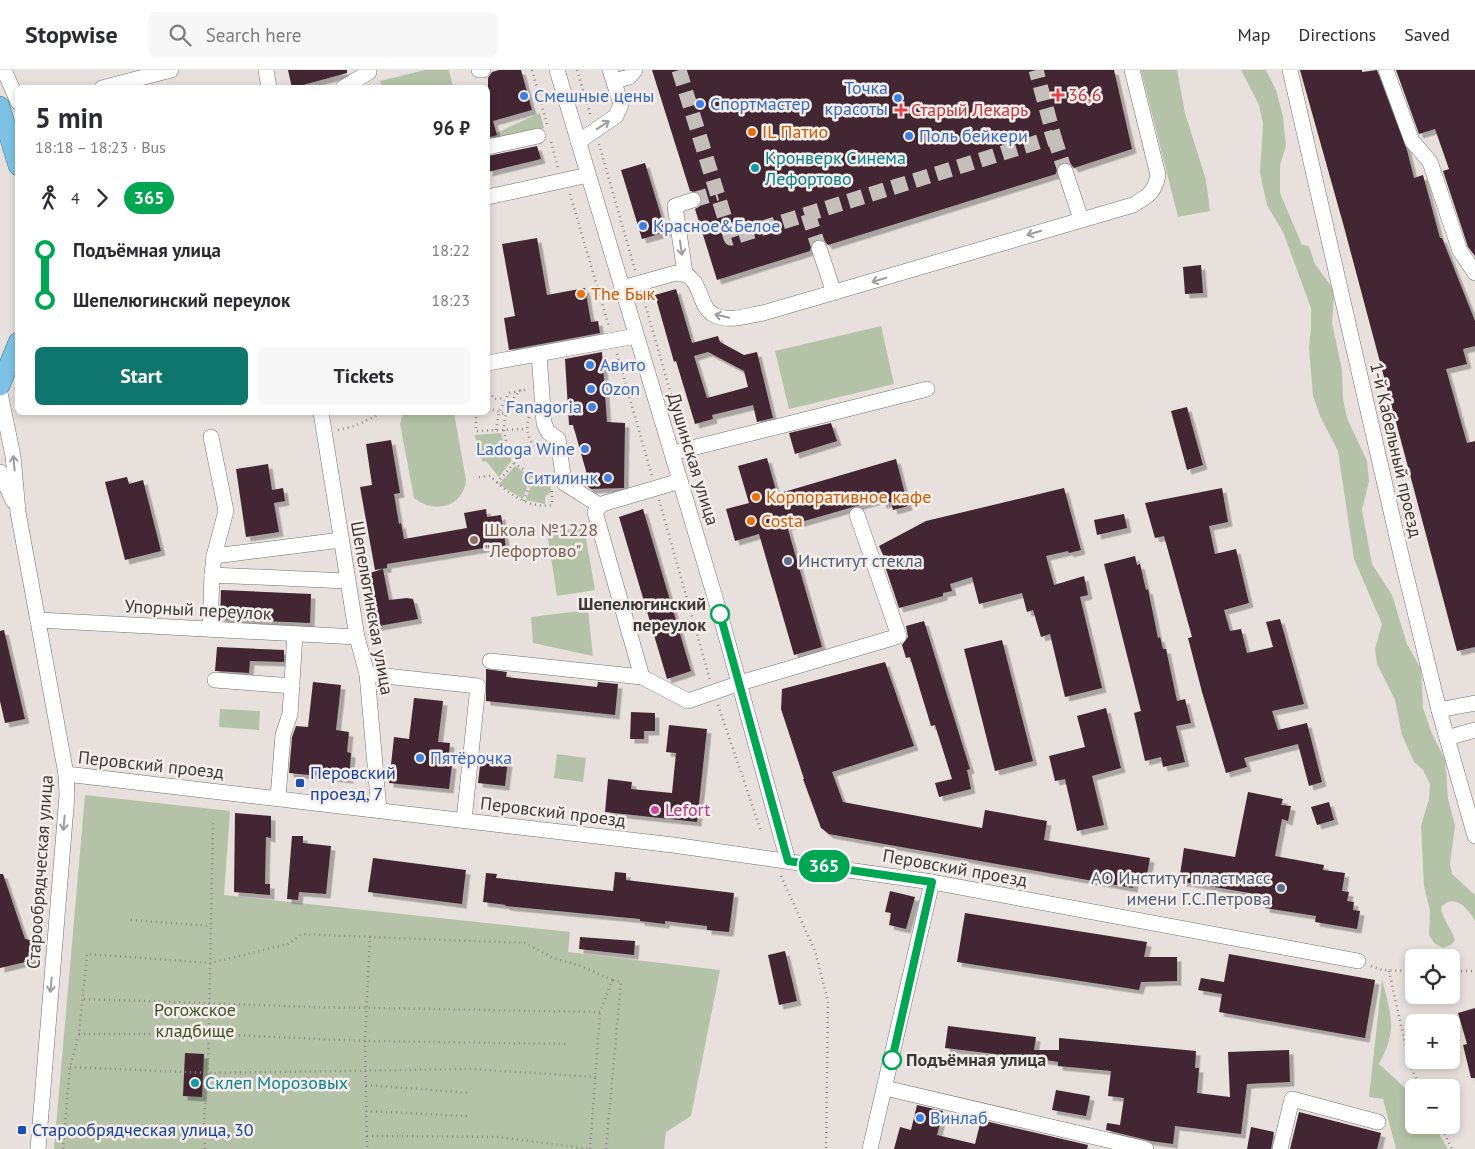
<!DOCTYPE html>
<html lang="en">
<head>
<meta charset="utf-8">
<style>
	:root { --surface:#fff; --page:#f7f7f7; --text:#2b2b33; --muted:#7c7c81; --line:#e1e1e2; --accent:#0f766e }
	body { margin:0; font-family:"PT Sans",sans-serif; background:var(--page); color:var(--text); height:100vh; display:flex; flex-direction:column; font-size:19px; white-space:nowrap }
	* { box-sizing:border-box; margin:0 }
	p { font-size:16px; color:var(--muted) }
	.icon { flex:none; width:28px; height:28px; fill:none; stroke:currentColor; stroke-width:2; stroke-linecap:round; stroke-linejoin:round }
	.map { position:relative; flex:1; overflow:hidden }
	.panel { position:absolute; left:15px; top:15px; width:475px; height:330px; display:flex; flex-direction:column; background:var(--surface); border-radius:8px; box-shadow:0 2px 8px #0003 }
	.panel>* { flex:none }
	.badge { padding:0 10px; border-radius:16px; font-size:18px; line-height:32px }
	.fabs { position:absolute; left:1405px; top:879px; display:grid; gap:10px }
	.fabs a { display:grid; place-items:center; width:55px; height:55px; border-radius:8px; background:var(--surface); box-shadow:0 2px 8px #0003; font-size:25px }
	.map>.badge { position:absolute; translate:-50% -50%; box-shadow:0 0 0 2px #fff }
	.legs { display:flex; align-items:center; gap:8px; height:55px; padding:0 20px; font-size:16px }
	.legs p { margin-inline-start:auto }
	.summary { display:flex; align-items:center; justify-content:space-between; height:85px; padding:0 20px }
	h1 { font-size:28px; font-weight:600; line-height:38px }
	.action { display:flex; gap:10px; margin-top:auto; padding:10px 20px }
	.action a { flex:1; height:58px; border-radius:8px; background:var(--accent); color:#fff; font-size:20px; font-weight:600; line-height:58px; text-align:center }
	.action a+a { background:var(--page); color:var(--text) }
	ul { padding:0 20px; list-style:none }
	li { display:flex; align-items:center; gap:18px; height:50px; font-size:19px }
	li i { display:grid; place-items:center; width:8px; height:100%; margin:0 6px; background:currentColor }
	li i::after { content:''; width:12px; height:12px; margin:-6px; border:4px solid; border-radius:50%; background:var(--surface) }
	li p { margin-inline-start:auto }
	li:first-child i { background:linear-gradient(#0000 50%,currentColor 0) }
	li:last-child i { background:linear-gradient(currentColor 50%,#0000 0) }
	header { display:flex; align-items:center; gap:30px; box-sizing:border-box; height:70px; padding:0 25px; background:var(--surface); border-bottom:1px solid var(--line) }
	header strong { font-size:24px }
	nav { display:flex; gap:28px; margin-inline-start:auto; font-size:18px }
	.search { width:350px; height:45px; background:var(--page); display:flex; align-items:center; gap:12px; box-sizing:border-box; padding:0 18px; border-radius:8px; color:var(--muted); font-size:19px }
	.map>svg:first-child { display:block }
	.green { fill:#b4c3a7 }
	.building { fill:#422733; fill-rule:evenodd; filter:url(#shadow) }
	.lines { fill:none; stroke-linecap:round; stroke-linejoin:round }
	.minor-tunnel { stroke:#c5bfbc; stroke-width:15; stroke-dasharray:15 8; stroke-linecap:butt }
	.minor-casing { stroke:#756f6c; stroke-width:16 }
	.major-casing { stroke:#2f789e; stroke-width:20 }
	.path { stroke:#8c8786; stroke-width:2.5; stroke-dasharray:1 4; stroke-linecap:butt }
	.minor { stroke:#fff; stroke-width:15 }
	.major { stroke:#7dc2e5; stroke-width:19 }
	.oneway { stroke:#9e9c9c }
	.line-1-casing { stroke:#fff; stroke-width:11 }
	.line-1 { stroke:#00a651; stroke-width:8 }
	.health-dot { fill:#e0444e; stroke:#f4edea; stroke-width:2 }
	.shop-dot { fill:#3f7fe0; stroke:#f4edea; stroke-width:2 }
	.food-dot { fill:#e8710a; stroke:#f4edea; stroke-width:2 }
	.culture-dot { fill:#0f9aa8; stroke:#f4edea; stroke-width:2 }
	.education-dot { fill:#8d6e63; stroke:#f4edea; stroke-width:2 }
	.service-dot { fill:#5c6f8a; stroke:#f4edea; stroke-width:2 }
	.stop-1-dot { fill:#fff; stroke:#00a651; stroke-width:2.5 }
	.transit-dot { fill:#1a4fb4; stroke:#f4edea; stroke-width:2 }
	.hotel-dot { fill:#d1479c; stroke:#f4edea; stroke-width:2 }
	.labels { text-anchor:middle; stroke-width:5; stroke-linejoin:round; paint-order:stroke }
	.shop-label { font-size:18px; fill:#366cbe; stroke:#f4edea; text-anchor:start }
	.health-label { font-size:18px; fill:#be3a42; stroke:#f4edea; text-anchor:start }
	.food-label { font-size:18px; fill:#c56008; stroke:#f4edea; text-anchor:start }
	.culture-label { font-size:18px; fill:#0d838f; stroke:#f4edea; text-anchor:start }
	.street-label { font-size:18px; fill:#3d3a39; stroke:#f4edea }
	.education-label { font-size:18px; fill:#785e54; stroke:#f4edea; text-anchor:start }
	.service-label { font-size:18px; fill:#4e5e75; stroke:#f4edea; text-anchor:start }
	.stop-label { font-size:18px; font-weight:bold; fill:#3d3a39; stroke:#f4edea; text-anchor:end }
	.transit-label { font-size:18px; fill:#164399; stroke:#f4edea; text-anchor:start }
	.hotel-label { font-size:18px; fill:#b23c85; stroke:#f4edea; text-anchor:start }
	.park-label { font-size:18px; fill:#3d5326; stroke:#f4edea }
</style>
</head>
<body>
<header>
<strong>Stopwise</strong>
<div class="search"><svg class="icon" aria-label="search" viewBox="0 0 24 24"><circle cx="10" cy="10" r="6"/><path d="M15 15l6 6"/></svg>Search here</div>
<nav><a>Map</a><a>Directions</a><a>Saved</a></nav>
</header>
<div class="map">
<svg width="1475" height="1079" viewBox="0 0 1475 1079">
	<defs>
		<filter id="shadow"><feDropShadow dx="4.5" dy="4.5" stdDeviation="0" flood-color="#0004"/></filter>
	</defs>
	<rect width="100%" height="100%" fill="#e7e0dd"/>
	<g class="green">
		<polygon points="425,0 449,0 453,17 382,17 380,11"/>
		<polygon points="1141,0 1177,0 1185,43 1206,110 1210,141 1178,147"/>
		<path d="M1241,0h25l10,20 7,27 3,29 -6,19v28l22,52 7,1 6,18 16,22 3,8 -2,29 10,47 1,29 4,19 20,43 2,20 -7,29 10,54 20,31 15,49 14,25 2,39 9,26 13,25 3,39 7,28 -5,38 2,10 23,21v26c-8,-14 -20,-28 -34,-14 1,12 11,22 14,33l-3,4 -9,4 -9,-5 -5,-8 1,-24 -6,-25 -3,-60 8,-27 1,-15 -7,-14 -9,-8 -12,-27 -7,-35 -18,-36 -2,-15 7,-25 -28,-65 -16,-108 -18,-35 -7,-20 -4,-49 2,-19v-20l-28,-76 -16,-27 -7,-32 3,-49 -4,-19z"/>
		<polygon points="540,43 544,58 488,71 488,64 496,63"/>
		<polygon points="881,256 894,314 789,339 775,281"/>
		<path d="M403,342l51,1 12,67c-3,28 -33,34 -52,18l-14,-74z"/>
		<polygon points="501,363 504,376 512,390 499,407 486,391 483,392 477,379 475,365"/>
		<polygon points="515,396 531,406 523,429 499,414"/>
		<polygon points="534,407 550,410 551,422 545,427 545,434 526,430"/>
		<polygon points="584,457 595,520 557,526 547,463"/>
		<polygon points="588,540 593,586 533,573 531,547"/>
		<polygon points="220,639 260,641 259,660 219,657"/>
		<polygon points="557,684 586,688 583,712 554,708"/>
		<polygon points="85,725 230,741 224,825 570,862 568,882 720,900 691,1046 666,1062 664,1079 54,1079"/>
		<path d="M1382,909c9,37 16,50 -3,85l24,22 11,13v26h20l14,24h-52l-13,-50 -14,-2z"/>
	</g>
	<g class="building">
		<polygon points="288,0 347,0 347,3 292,18"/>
		<polygon points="499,0 521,0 532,40 493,51 497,65 488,68 488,8 492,2"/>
		<polygon points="652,0 1114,0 1132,79 1074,98 1071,94 1063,92 1058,95 1056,104 828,175 825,171 817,169 812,172 810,181 717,210 695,139 700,136 702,128 699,123 690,121"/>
		<polygon points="1300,0 1362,0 1362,2 1377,0 1407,80 1414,108 1423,105 1440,168 1442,168 1475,251 1475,276 1463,279 1467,294 1446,299 1467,373 1475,371 1475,577 1457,581 1344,157"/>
		<polygon points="1396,0 1475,0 1475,186 1468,177 1443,101 1449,99 1435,59 1419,64"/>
		<polygon points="537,76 541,89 488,102 488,86"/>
		<polygon points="645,93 666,162 642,169 621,100"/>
		<polygon points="537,168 547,225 585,218 591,252 598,251 600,263 509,280 504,248 515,246 502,174"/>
		<polygon points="1201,195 1203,223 1185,224 1183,197"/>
		<path d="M676,219l16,54 26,-7 2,6 24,13 13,-3 16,66 -16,4 -4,-17 -41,10 1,4 -18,5 -19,-63 -2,1 -19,-67zM708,282l36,19 4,16 -41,11 -13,-42z"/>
		<polygon points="602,282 607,352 625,353 624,418 591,419 587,416 586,401 573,355 569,355 565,289"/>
		<polygon points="1187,337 1203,395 1187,400 1171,341"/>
		<polygon points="831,353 837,371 795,384 789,363"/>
		<polygon points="391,370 400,423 394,424 399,454 401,453 404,469 467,458 464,443 486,439 487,447 501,445 506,478 490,481 490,477 387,494 387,498 375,500 360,417 372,415 366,374"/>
		<polygon points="767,388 777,424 896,389 908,436 893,440 891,432 882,434 881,429 787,456 822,577 794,585 759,464 735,471 726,439 749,433 738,396"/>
		<polygon points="268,394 272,420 283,418 284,424 285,431 274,433 279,462 246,467 236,399"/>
		<polygon points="127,407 129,414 143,410 161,481 125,490 105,412"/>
		<polygon points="1064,418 1081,480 1069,483 1068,481 1046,486 1054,515 1084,506 1088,525 1080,527 1102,618 1065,627 1050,564 1041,567 1033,540 1027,542 1022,523 979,534 972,507 950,514 952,521 943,523 943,526 899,538 886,499 889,498 879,476 926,451"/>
		<polygon points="1222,418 1228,452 1209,456 1215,484 1236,479 1249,533 1224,540 1230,561 1241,559 1247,583 1273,577 1266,552 1280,549 1304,634 1272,641 1278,660 1307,653 1322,712 1309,716 1298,674 1244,688 1247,697 1226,703 1202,622 1188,568 1192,567 1164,466 1155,468 1145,433"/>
		<polygon points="643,439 691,601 667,609 619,447"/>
		<polygon points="1124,444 1127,458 1097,465 1094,450"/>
		<polygon points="1135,486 1137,495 1140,494 1146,520 1148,519 1158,568 1160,567 1163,579 1166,579 1177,631 1185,629 1191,653 1176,656 1185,692 1163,697 1161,687 1145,691 1134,643 1141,641 1104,494"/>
		<polygon points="383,499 389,530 407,528 413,529 418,549 373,557 366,504"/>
		<polygon points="221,520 311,524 310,553 220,549"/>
		<polygon points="924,551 970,699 967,700 971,719 939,727 935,713 952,709 935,655 931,656 910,587 906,588 902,575 908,567 906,556"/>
		<polygon points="4,560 25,649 5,653 0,631 0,561"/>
		<polygon points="1002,570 1033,691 995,701 964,579"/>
		<polygon points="217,577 284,580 284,592 250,591 249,603 215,601"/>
		<polygon points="885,592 914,676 832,702 843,732 982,758 985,740 1047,751 1044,770 1150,788 1147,805 1136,803 1133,818 884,774 829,764 821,758 803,709 804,709 781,639 782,619"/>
		<polygon points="486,599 507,602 506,607 597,617 598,612 618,614 615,645 486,631"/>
		<polygon points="313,612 341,615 336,660 349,662 347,682 351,683 349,709 289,703 292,667 296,656 308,657"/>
		<polygon points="414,628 443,631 438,672 450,673 448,694 452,694 449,719 389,713 394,667 409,669"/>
		<polygon points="1106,638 1121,698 1092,706 1104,755 1077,761 1065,709 1055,711 1049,686 1085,677 1077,646"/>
		<polygon points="631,642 655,643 655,661 644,661 644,669 630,669"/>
		<polygon points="669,655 707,659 697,752 605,742 608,709 632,712 631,719 672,723 676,683 666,682"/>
		<polygon points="481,687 508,690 505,716 478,713"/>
		<polygon points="1248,722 1283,729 1281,735 1291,736 1288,751 1282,749 1275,786 1324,795 1323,800 1345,803 1342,821 1349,822 1347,831 1354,832 1353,840 1360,841 1357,859 1315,852 1316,846 1265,838 1267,826 1179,811 1184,778 1235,787"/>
		<polygon points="1329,732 1334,750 1317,755 1311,737"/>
		<polygon points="235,743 271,746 271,768 266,767 265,814 270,814 270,825 234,822"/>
		<polygon points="292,766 303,766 303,773 331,776 326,824 299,822 298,830 287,829"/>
		<polygon points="373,788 466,800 462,834 368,822"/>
		<polygon points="615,802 626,803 626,810 734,823 729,862 707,860 707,856 665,851 665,854 640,851 640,849 505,836 506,835 483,832 486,803 497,804 496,808 613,821"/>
		<polygon points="0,804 3,804 25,869 30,870 34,890 0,898"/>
		<polygon points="890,821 915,827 906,859 889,855 891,843 885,842"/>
		<polygon points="965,843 1147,872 1144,887 1177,887 1177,911 1141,912 1139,920 957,892"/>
		<polygon points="580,867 635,871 634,885 579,879"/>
		<polygon points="785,881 797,931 779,935 768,885"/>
		<polygon points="1229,884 1375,910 1365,968 1219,942 1222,924 1198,920 1201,908 1224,912"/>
		<polygon points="1475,938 1475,1008 1471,1008 1463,975 1467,974 1458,943"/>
		<polygon points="948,956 1036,967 1034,980 1059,980 1059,968 1196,981 1195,998 1199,998 1197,1023 1230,1027 1228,982 1289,980 1290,1012 1247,1014 1241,1064 1175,1056 1173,1074 1151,1071 1106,1060 1107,1053 1120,1055 1124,1028 1108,1026 1111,1001 1058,996 1058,992 1053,991 945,978"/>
		<polygon points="185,983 204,984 202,1027 183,1026"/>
		<polygon points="1056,1020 1090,1026 1086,1046 1052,1040"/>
		<polygon points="917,1035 943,1041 937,1065 975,1074 981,1050 1088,1075 1087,1079 894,1079 900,1057 911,1060"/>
		<polygon points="1299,1042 1381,1063 1377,1079 1290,1079"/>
		<polygon points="1251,1057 1274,1062 1271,1079 1247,1079"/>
	</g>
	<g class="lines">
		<g class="minor-tunnel">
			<polyline points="679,0 731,168 1054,67 1036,0"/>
			<polyline points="1054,67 1065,101"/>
			<polyline points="693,130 717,123"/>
			<polyline points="808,144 819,178"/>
		</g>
		<defs>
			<g id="minor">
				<polyline points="4,0 18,32"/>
				<polyline points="266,0 269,18"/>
				<polyline points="479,0 483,0"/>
				<polyline points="557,0 720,544 788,791"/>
				<polyline points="1290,0 1402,489 1439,640 1475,766"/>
				<polyline points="1386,0 1412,71 1430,92 1460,181 1475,203"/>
				<polyline points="614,11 629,7 635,0"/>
				<polyline points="102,18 171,0"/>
				<polyline points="343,18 369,2"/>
				<polyline points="578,72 616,46 621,34 610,0"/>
				<polyline points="488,77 538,66"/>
				<polyline points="1065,101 1081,149"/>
				<polyline points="488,127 588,105"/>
				<polyline points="819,178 834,223"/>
				<polyline points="685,203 675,136 693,130"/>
				<path d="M622,218l54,-15c29,1 19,34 40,43 14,6 34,-1 47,-3l370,-108c15,-9 22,-13 25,-30l-26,-105"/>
				<polyline points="539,284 544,353 548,362 558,369 564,413 599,435"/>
				<polyline points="488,293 636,266"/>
				<polyline points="0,323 13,386 18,442 66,704 67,725 38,1079"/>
				<polyline points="321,342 357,567 367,604 379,740"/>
				<polyline points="211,367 226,441 214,486 212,505"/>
				<polyline points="672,383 927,319"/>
				<polyline points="0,402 13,431"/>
				<polyline points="214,486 341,470"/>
				<polyline points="38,550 357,567"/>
				<polyline points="210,559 212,505 347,511"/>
				<polyline points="490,591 642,607 688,631 740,613 899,566 857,445"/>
				<polyline points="367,604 478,616 464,750"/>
				<polyline points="642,607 595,442 602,434 680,411"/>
				<polyline points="215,610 292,616"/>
				<polyline points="1439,640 1475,633"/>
				<polyline points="1447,668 1475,660"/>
				<polyline points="66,704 673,775 932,812 1358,891"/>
				<polyline points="278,728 283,665 290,644 295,564"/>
				<polyline points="885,1018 1146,1079"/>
				<polyline points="870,1079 932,812"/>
				<polyline points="1280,1079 1292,1029 1378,1052"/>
			</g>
			<g id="major">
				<polyline points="0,36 18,96"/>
				<polyline points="0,316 18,272"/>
			</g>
		</defs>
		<use href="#minor" class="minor-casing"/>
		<use href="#major" class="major-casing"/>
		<g class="path">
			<polyline points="532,0 547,54"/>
			<polyline points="577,0 591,47"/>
			<polyline points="551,72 558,98"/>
			<polyline points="599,74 635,200"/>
			<polyline points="570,124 609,257"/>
			<polyline points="643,227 683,366"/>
			<polyline points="617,284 652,406"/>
			<polyline points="488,324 491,324 494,329 504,328"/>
			<polyline points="488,338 505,344"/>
			<polyline points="476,342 476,361 527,359"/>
			<path d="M529,347c-5,16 1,30 17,35"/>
			<polyline points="338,360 355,356 384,342"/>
			<polyline points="496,360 499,342 509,323 529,319"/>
			<polyline points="514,393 526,401 549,408"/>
			<path d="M479,407l11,-1c17,16 37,33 62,29v-15"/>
			<path d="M497,413l17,-20c1,-7 -3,-9 -5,-15 -10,-20 -4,-43 12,-58"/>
			<polyline points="659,430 710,610"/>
			<polyline points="524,431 533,405"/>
			<polyline points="718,635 761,761"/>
			<polyline points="781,806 815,881 828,931 826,1079"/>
			<polyline points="131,850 211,856"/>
			<polyline points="1371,896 1382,900 1414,901"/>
			<polyline points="1389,901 1410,996 1421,1018"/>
			<polyline points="1451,901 1475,901"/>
			<polyline points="84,929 315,937 600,942 612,910 581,896 553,888 525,873 370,867"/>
			<polyline points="79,964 209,964 365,971 568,974"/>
			<polyline points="70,997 208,1003 470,999 597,1007"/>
			<polyline points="366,1015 470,1023"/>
			<polyline points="366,1041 468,1046"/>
			<polyline points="1440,1055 1452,1079"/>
			<polyline points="367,1066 499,1067 590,1079"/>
			<polyline points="63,1079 70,997 79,964 87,884 211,893 288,874 302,864 370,867 365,971 367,1079"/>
			<polyline points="205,1079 204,1048 208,1003 213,752"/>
			<polyline points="590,1079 600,942"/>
			<polyline points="606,1079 621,912 612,910"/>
		</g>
		<use href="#minor" class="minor"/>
		<use href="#major" class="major"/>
	</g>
	<defs><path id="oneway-shaft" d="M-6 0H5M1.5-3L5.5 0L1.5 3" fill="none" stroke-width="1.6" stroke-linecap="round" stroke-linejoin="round" transform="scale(1.25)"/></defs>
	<g class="oneway">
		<use href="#oneway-shaft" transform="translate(603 55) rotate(-33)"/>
		<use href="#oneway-shaft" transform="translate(1034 163) rotate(163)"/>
		<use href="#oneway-shaft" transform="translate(681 178) rotate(82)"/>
		<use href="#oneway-shaft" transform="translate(879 210) rotate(163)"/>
		<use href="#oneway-shaft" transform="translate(722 246) rotate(-167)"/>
		<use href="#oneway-shaft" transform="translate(14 393) rotate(-95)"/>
		<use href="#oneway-shaft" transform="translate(64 753) rotate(95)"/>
		<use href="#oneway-shaft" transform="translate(51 915) rotate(95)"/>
	</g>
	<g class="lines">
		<defs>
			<polyline id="line-1" points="720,544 788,791 932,812 892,990"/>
		</defs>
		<use href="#line-1" class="line-1-casing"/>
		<use href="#line-1" class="line-1"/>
	</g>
	<g class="health-dot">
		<path d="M1055.5 17.5h5v5h5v5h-5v5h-5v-5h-5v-5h5z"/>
		<path d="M898.5 32.5h5v5h5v5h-5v5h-5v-5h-5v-5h5z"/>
	</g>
	<g class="shop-dot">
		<circle cx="524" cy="26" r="5"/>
		<circle cx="898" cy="28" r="5"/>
		<circle cx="700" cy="34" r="5"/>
		<circle cx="909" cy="66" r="5"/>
		<circle cx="643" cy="156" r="5"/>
		<circle cx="590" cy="295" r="5"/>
		<circle cx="591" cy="319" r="5"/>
		<circle cx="592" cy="337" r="5"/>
		<circle cx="585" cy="379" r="5"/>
		<circle cx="608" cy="408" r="5"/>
		<circle cx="420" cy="688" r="5"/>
		<circle cx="920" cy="1048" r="5"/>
	</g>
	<g class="food-dot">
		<circle cx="752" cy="62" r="5"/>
		<circle cx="581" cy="224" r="5"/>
		<circle cx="756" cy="427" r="5"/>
		<circle cx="751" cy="451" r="5"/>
	</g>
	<g class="culture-dot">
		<circle cx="755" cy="98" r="5"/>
		<circle cx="195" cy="1013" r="5"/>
	</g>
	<circle class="education-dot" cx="474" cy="470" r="5"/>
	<g class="service-dot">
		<circle cx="788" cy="491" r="5"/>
		<circle cx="1281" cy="818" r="5"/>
	</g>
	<g class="stop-1-dot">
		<circle cx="720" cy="544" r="9"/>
		<circle cx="892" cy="990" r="9"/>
	</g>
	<g class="transit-dot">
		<rect x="295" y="708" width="10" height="10" rx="2.5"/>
		<rect x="17" y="1055" width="10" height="10" rx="2.5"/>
	</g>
	<circle class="hotel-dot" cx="655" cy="740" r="5"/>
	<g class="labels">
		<g class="shop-label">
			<text x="888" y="24" text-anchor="end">Точка<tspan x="888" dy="21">красоты</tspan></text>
			<text x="534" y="32">Смешные цены</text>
			<text x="710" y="40">Спортмастер</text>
			<text x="919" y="72">Поль бейкери</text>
			<text x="653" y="162">Красное&amp;Белое</text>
			<text x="600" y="301">Авито</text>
			<text x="601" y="325">Ozon</text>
			<text x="582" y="343" text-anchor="end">Fanagoria</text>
			<text x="575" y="385" text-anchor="end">Ladoga Wine</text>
			<text x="598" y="414" text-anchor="end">Ситилинк</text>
			<text x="430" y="694">Пятёрочка</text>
			<text x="930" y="1054">Винлаб</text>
		</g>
		<g class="health-label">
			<text x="1068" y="31">36,6</text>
			<text x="911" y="46">Старый Лекарь</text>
		</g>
		<g class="food-label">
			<text x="762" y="68">IL Патио</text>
			<text x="591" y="230">The Бык</text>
			<text x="766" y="433">Корпоративное кафе</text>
			<text x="761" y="457">Costa</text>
		</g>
		<g class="culture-label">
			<text x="765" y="94">Кронверк Синема<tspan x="765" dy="21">Лефортово</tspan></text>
			<text x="205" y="1019">Склеп Морозовых</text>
		</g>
		<g class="street-label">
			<text transform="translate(1396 380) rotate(77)" y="6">1-й Кабельный проезд</text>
			<text transform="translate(693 389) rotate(73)" y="6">Душинская улица</text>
			<text transform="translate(372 538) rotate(80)" y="6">Шепелюгинская улица</text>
			<text transform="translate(198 540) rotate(3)" y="6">Упорный переулок</text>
			<text transform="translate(151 695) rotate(6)" y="6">Перовский проезд</text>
			<text transform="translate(553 742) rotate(7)" y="6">Перовский проезд</text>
			<text transform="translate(955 798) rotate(10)" y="6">Перовский проезд</text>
			<text transform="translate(40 802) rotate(-86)" y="6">Старообрядческая улица</text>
		</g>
		<g class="education-label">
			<text x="484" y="466">Школа №1228<tspan x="484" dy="21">"Лефортово"</tspan></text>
		</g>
		<g class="service-label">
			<text x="798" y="497">Институт стекла</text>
			<text x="1271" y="814" text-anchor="end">АО Институт пластмасс<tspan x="1271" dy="21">имени Г.С.Петрова</tspan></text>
		</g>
		<g class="stop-label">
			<text x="706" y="540">Шепелюгинский<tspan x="706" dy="21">переулок</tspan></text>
			<text x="906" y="996" text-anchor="start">Подъёмная улица</text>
		</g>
		<g class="transit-label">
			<text x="310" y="709">Перовский<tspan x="310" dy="21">проезд, 7</tspan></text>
			<text x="32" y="1066">Старообрядческая улица, 30</text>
		</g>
		<g class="hotel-label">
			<text x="665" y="746">Lefort</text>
		</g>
		<g class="park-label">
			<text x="195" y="946">Рогожское<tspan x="195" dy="21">кладбище</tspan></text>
		</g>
	</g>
</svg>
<div class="fabs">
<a><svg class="icon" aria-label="locate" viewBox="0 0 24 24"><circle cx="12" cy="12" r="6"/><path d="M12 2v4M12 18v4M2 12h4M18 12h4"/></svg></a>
<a>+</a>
<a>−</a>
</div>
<b class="badge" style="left:824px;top:796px;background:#00a651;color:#fff">365</b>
<section class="panel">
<div class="summary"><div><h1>5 min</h1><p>18:18 – 18:23 · Bus</p></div><b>96 ₽</b></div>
<div class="legs"><svg class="icon" aria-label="walk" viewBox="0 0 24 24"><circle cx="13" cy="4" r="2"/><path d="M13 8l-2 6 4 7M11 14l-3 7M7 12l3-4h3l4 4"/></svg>4<svg class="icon" aria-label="forward" viewBox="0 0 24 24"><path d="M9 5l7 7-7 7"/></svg><b class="badge" style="background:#00a651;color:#fff">365</b></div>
<ul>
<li><i style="color:#00a651"></i><b>Подъёмная улица</b><p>18:22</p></li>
<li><i style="color:#00a651"></i><b>Шепелюгинский переулок</b><p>18:23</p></li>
</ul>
<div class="action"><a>Start</a><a>Tickets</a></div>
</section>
</div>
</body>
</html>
